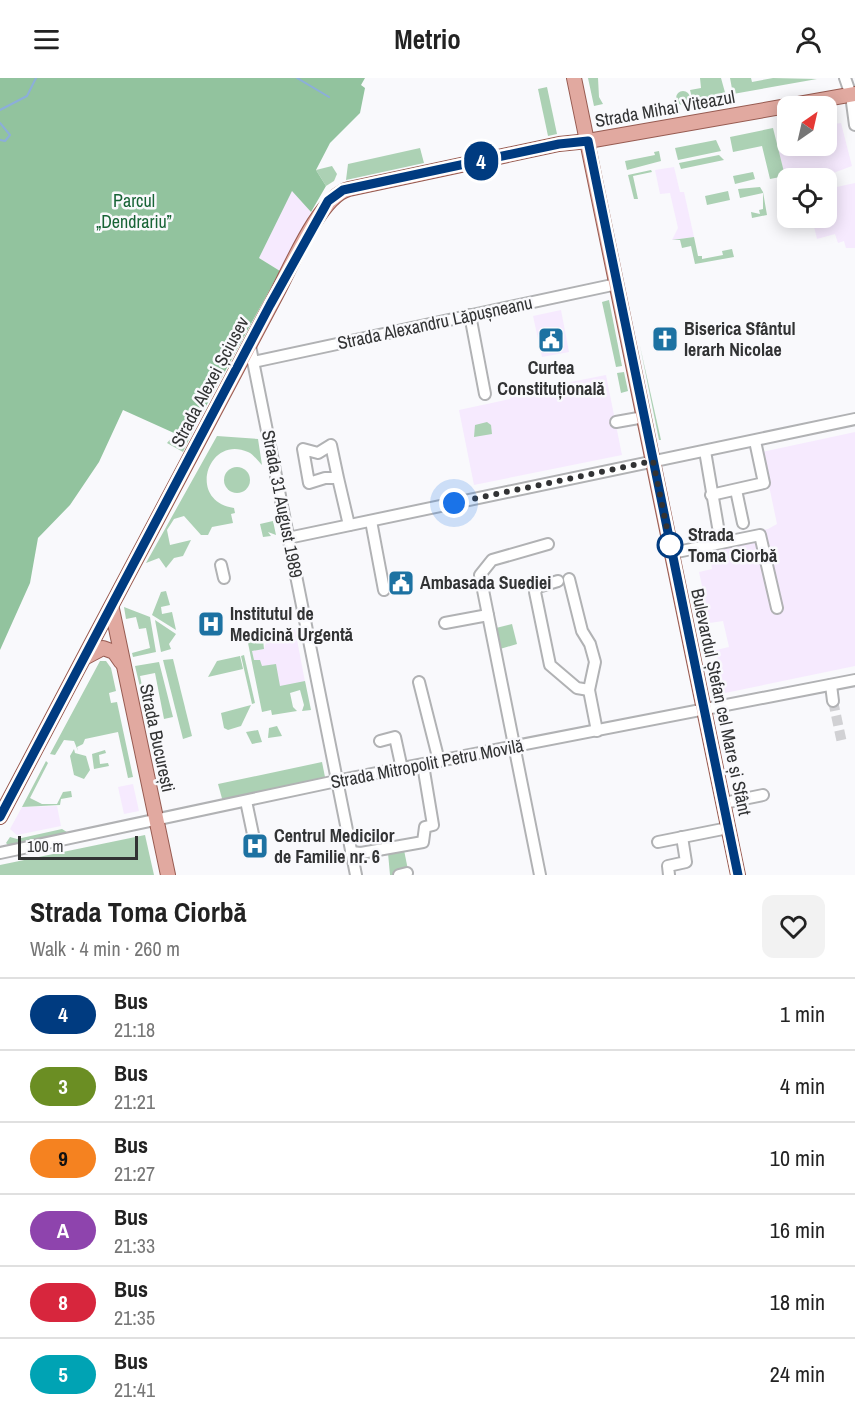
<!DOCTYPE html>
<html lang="en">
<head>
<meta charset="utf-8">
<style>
	:root { --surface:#fff; --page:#f2f2f2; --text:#222; --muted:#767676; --line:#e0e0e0 }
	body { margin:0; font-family:"Archivo Narrow",sans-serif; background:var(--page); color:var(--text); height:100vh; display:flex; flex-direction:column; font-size:22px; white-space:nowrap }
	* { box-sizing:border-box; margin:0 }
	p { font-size:20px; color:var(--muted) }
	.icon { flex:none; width:33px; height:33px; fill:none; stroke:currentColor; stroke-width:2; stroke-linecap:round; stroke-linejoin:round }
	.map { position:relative; height:797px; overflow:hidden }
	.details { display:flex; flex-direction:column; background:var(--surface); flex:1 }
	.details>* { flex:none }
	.badge { padding:0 12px; border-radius:20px; font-size:21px; line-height:39px }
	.needle { width:39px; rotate:34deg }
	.tools { position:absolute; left:777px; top:18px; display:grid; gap:12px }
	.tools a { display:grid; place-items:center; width:60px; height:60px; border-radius:12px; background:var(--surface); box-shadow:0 3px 15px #0003; font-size:30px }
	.scale { position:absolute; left:18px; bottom:15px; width:120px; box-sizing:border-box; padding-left:6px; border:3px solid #323334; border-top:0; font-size:16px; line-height:21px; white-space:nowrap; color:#323334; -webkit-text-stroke:4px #f9f9fc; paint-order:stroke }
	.you { position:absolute; width:30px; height:30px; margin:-15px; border:4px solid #fff; border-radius:50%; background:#1a73e8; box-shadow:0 0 0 9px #1a73e833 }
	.map>.badge { position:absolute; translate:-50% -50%; box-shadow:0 0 0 3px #fff }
	.round { display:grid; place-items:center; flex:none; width:63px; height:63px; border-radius:12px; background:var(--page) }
	.overview { display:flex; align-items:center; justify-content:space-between; height:102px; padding:0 30px }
	h1 { font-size:28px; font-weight:700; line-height:45px }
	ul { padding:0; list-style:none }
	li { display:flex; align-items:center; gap:18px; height:72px; padding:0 30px; border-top:2px solid var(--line) }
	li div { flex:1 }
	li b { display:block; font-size:22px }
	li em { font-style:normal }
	li .badge { min-width:66px; font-weight:700; text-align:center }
	header { display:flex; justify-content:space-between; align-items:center; height:78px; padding:0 30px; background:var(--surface); font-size:27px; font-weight:700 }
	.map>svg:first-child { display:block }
	.commercial { fill:#f6eafe }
	.green { fill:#acd1b4 }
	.forest { fill:#92c39e }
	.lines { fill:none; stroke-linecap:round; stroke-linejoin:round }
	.stream { stroke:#8caeda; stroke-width:2 }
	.minor-tunnel { stroke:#d1d1d4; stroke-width:10; stroke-dasharray:10 5; stroke-linecap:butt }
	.minor-casing { stroke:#b1b2b4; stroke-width:14 }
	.major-casing { stroke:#975b51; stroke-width:16 }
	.minor { stroke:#fff; stroke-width:10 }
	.major { stroke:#e1a9a0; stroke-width:14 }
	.line-casing { stroke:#fff; stroke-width:14 }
	.line { stroke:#003b80; stroke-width:9 }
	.walk { stroke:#323334; stroke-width:6; stroke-dasharray:0 10.8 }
	.stop-dot { fill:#fff; stroke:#003b80; stroke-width:3 }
	.labels { text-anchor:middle; stroke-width:5; stroke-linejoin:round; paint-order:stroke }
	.street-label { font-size:18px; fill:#323334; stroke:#f9f9fc }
	.park-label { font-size:18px; fill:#186436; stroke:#f9f9fc }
	.poi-label { font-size:18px; font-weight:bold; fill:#323334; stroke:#f9f9fc; text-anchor:start }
	.stop-label { font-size:18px; font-weight:bold; fill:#323334; stroke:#f9f9fc; text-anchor:start }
</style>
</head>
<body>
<header><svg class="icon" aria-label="menu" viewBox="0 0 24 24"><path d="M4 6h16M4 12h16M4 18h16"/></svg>Metrio<svg class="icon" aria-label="person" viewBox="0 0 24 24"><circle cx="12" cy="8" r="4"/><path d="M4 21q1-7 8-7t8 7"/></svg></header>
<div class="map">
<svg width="855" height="797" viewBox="0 0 855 797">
	<rect width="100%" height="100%" fill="#f9f9fc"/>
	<g class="commercial">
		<polygon points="841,45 852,88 820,100 788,100 786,103 777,67 787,65 788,68 826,68 827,47"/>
		<polygon points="674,89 680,114 684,114 694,159 672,162 678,150 670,115 660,116 655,92"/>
		<polygon points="855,105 855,170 846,170 844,163 838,165 835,156 817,161 812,140 826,140 827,111"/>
		<polygon points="292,112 311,134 280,193 259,180"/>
		<polygon points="561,232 569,274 542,279 533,238"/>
		<polygon points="606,297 622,377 474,407 459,332 510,321 510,316"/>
		<polygon points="855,354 855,588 725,615 716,572 729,569 723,543 710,545 699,494 712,491 710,479 703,480 701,472 744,463 742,455 768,451 777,446 762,374"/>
		<polygon points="295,551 306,609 261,616 252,573 264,571 267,561 275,555"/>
		<polygon points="133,706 139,733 124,736 118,709"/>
		<polygon points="57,728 61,748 17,757 10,751 22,729"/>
	</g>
	<g class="green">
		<polygon points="588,0 598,0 599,19 603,26 594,28"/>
		<polygon points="700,0 721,0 726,18 693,24 690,12 701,10"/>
		<polygon points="730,0 751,0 752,4 773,0 817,1 733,16"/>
		<polygon points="547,9 557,56 548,58 538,11"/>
		<circle cx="683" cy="20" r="7"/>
		<polygon points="773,50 785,98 770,101 762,68 733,74 730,59"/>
		<polygon points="716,62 721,73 678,82 675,70"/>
		<polygon points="420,70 424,85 346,102 348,86"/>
		<polygon points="659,73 661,83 627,92 625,83 655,77 654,74"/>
		<polygon points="719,77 724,82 681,91 679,85"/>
		<polygon points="332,88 337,96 334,103 326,108 316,92"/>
		<polygon points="651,92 652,94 633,98 638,121 634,121 628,97"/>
		<polygon points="753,94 755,101 735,106 733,98"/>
		<polygon points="760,109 763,114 767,137 752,140 751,134 760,136 759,132 763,131 763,115 740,120 738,111"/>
		<polygon points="728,113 730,122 707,127 705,118"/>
		<polygon points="694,159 698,178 702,178 702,181 723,177 722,173 732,171 734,179 695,186 691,168 682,170 680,162 672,162"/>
		<polygon points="609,222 622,288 616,289 602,224"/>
		<polygon points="640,268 661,362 659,362"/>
		<polygon points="624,294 628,313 621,315 617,295"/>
		<polygon points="199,341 183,374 167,365 181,349"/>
		<polygon points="487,344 491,347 492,356 474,359 475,347"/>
		<path d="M217,358l41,3 4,26c-4,-4 -9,-11 -14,-13 -40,-18 -62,49 -14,56l1,5 -4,1 2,9 -21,4 -4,8h-7l-17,-19 -10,3 -7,11 3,15 21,-5 -8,16 -9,2 -8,10 -7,-10 -13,5z"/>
		<circle cx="237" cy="402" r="13"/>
		<polygon points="273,443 276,457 268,454 271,458 263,459 260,446"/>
		<polygon points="166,513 170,527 161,529 162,536 172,534 176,552 152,537 161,514"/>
		<polygon points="124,529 150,539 156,574 133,579 132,575 150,570 146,550 139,551 136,539 126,541"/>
		<polygon points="155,542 176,556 169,566 171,571 161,574"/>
		<polygon points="512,546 517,566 500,571 496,550"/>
		<polygon points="263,562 264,571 252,573 254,582 260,582 262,588 276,586 280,608 305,603 311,632 302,633 304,627 300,612 290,615 293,629 297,633 272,637 271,632 262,634 248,565"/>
		<polygon points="244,577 255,625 252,626 241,578"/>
		<polygon points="240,578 243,591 208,599 217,583"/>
		<polygon points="173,581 192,658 183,661 163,582"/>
		<polygon points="100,583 106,583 111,590 116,613 109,615 111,625 117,624 133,699 128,700 118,654 85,661 83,666 77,669 78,673 74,663 64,662 55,677 50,676"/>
		<polygon points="159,584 173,639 164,641 155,595 140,598 142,608 140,609 135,588"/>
		<polygon points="251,627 241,648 228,652 224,650 221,635"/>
		<polygon points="277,648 282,658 268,660 269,650"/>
		<polygon points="258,652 262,664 252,666 246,654"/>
		<polygon points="74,671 75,675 86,678 90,692 84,701 74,697 70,678"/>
		<polygon points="105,672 106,675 99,677 100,686 108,685 109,688 94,691 92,676"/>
		<polygon points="46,683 48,685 30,720 42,726 57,726 63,714 71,713 72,719 61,721 60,727 22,729"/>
		<polygon points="322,684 326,704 223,724 218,706"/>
		<polygon points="62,751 70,756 9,768 6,765 10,759 17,761"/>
		<polygon points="145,757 154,797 0,797 0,787"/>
		<polygon points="404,772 409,797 390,797 388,775"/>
	</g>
	<polygon class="forest" points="0,0 365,0 361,7 365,10 360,35 330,65 316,92 326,108 311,134 292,113 259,180 280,193 199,341 181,349 174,355 123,332 99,384 70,427 38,460 30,505 0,572"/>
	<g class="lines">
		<g class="stream">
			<polyline points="297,0 329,19"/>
			<polyline points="0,32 27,18 36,0"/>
			<polyline points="0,45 10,57 5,63 0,62"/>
		</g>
		<polyline class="minor-tunnel" points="833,623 842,665"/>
		<defs>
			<g id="minor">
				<polyline points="845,0 851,17 855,47"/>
				<polyline points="470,237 485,316"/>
				<polyline points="250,268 356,797"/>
				<polyline points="253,284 617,206"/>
				<polyline points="616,344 644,339"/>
				<polyline points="705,373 718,449"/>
				<polyline points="338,400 331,367 318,375 303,371 309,405 325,400 338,400 349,447"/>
				<polyline points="736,412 743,445"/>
				<polyline points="711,417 764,405 755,363"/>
				<polyline points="371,443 384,512"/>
				<polyline points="288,460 855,341"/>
				<polyline points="672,475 760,457 777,530"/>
				<polyline points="221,487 224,500"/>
				<polyline points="569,501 582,553 590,566 595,584 589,612 597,653"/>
				<polyline points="558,503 538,509 535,514 550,587 577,610 589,612"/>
				<polyline points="445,545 488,537"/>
				<polyline points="419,604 439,683"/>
				<polyline points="831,607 833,623"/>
				<polyline points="380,663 395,659 402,691"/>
				<polyline points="246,723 254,761"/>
				<polyline points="724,725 763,717"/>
				<polyline points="658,764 728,750"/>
				<polyline points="351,774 361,775 423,764 425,749 433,747 423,687"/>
				<polyline points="0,775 346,701 855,602"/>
				<polyline points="399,797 407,795"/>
				<polyline points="540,797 480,497 492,482 548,466"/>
				<polyline points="669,797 668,788 686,784 682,759"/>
			</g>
			<g id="major">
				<polyline points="574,0 738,797"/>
				<polyline points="112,531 168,797"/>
				<polyline points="86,579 103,570 114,574 121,584"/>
				<path d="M0,739c92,-174 183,-349 276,-522 14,-26 44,-99 73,-106l210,-45 29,-3 267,-47"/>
			</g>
		</defs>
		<use href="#minor" class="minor-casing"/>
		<use href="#major" class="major-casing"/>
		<use href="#minor" class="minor"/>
		<use href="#major" class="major"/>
	</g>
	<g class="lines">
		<defs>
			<polyline id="line" points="0,739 270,227 328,123 343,112 559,66 588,63 738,797"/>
		</defs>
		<use href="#line" class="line-casing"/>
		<use href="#line" class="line"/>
		<polyline class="walk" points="454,425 653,383 672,475 670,467"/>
	</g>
	<defs>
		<symbol id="church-square" viewBox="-11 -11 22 22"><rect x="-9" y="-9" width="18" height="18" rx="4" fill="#1d72a2" stroke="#f9f9fc"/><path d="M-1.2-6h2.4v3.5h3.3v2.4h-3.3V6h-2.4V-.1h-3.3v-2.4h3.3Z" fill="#fff"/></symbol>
		<symbol id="civic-square" viewBox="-11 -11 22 22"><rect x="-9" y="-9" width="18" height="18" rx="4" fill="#1d72a2" stroke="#f9f9fc"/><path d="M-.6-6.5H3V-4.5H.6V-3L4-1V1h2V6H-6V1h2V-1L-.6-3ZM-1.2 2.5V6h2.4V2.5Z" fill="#fff"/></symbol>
		<symbol id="hospital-square" viewBox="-11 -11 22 22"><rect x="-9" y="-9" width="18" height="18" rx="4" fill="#1d72a2" stroke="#f9f9fc"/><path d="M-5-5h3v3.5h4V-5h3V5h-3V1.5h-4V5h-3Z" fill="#fff"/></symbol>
	</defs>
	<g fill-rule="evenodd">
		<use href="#church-square" x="650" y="246" width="30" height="30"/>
		<use href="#civic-square" x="536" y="247" width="30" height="30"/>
		<use href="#civic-square" x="386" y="490" width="30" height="30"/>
		<use href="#hospital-square" x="196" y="531" width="30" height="30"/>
		<use href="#hospital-square" x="240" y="753" width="30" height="30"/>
	</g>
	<circle class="stop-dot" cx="670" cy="467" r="12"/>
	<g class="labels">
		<g class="street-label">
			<text transform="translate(665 31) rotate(-10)" y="6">Strada Mihai Viteazul</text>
			<text transform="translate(435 245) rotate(-12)" y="6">Strada Alexandru Lăpușneanu</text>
			<text transform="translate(210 304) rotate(-62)" y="6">Strada Alexei Șciusev</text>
			<text transform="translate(282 426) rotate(79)" y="6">Strada 31 August 1989</text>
			<text transform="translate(721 624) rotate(78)" y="6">Bulevardul Ștefan cel Mare și Sfânt</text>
			<text transform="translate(157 660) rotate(78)" y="6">Strada București</text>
			<text transform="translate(427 686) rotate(-11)" y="6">Strada Mitropolit Petru Movilă</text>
		</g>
		<g class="park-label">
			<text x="134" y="129">Parcul<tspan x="134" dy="21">„Dendrariu”</tspan></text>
		</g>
		<g class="poi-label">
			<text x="684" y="257">Biserica Sfântul<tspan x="684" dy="21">Ierarh Nicolae</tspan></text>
			<text x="551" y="296" text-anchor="middle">Curtea<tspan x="551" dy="21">Constituțională</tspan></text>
			<text x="420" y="511">Ambasada Suediei</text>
			<text x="230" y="542">Institutul de<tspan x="230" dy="21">Medicină Urgentă</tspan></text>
			<text x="274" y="764">Centrul Medicilor<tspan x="274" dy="21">de Familie nr. 6</tspan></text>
		</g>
		<g class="stop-label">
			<text x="688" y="463">Strada<tspan x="688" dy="21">Toma Ciorbă</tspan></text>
		</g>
	</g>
</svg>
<div class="tools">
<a><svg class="needle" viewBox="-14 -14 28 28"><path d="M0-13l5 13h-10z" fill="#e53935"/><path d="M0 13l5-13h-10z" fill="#767676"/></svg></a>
<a><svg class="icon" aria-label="locate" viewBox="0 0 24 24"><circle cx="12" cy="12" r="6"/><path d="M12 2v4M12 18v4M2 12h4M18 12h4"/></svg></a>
</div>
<div class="scale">100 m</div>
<div class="you" style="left:454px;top:425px"></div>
<b class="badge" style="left:481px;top:83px;background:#003b80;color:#fff">4</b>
</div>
<section class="details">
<div class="overview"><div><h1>Strada Toma Ciorbă</h1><p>Walk · 4 min · 260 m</p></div><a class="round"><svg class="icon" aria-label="heart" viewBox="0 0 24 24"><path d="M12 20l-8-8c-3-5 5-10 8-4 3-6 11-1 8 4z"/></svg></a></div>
<ul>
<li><span class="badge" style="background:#003b80;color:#fff">4</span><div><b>Bus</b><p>21:18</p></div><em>1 min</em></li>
<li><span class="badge" style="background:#6b8e23;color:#fff">3</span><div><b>Bus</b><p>21:21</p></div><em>4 min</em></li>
<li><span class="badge" style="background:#f58220;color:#111">9</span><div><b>Bus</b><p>21:27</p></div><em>10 min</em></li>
<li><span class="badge" style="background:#8e44ad;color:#fff">A</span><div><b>Bus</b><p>21:33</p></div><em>16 min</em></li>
<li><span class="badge" style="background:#d7263d;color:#fff">8</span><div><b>Bus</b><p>21:35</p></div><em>18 min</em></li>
<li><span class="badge" style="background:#00a3b4;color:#fff">5</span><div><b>Bus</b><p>21:41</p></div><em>24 min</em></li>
</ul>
</section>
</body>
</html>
